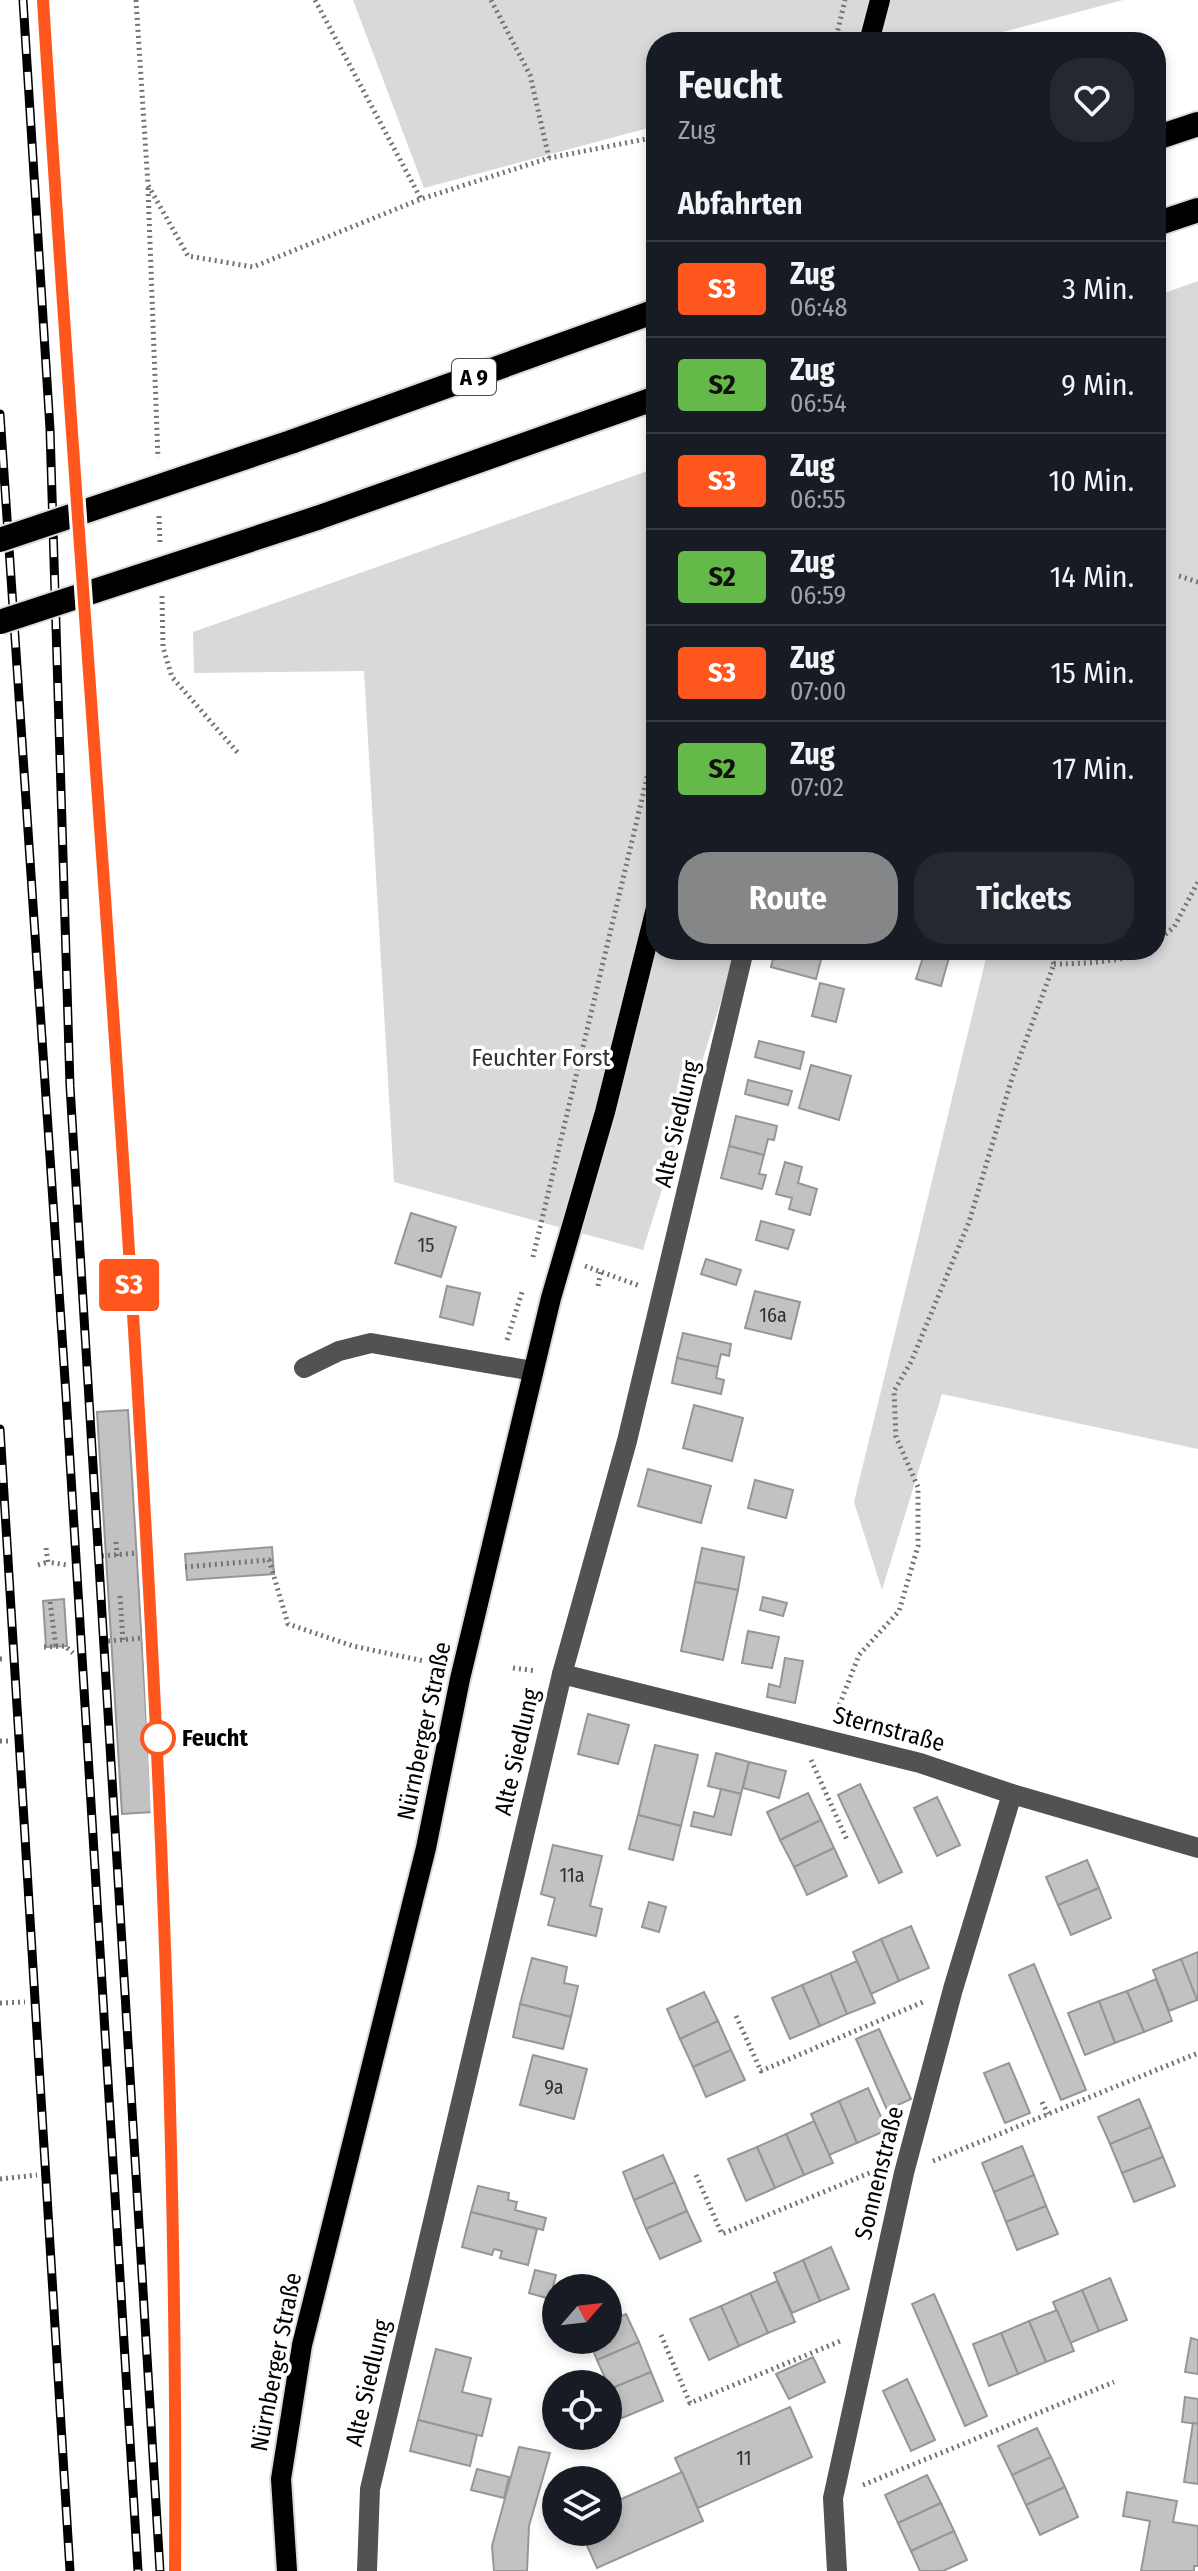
<!DOCTYPE html>
<html lang="de">
<head>
<meta charset="utf-8">
<style>
	:root { --surface:#171b24; --page:#242831; --text:#f1f3f6; --muted:#9ea1a6; --line:#363941; --accent:#858687 }
	body { margin:0; font-family:"Fira Sans Condensed",sans-serif; background:var(--page); color:var(--text); height:100vh; display:flex; flex-direction:column; font-size:30px; white-space:nowrap }
	* { box-sizing:border-box; margin:0 }
	p { font-size:26px; color:var(--muted) }
	.icon { flex:none; width:44px; height:44px; fill:none; stroke:currentColor; stroke-width:2; stroke-linecap:round; stroke-linejoin:round }
	.map { position:relative; flex:1; overflow:hidden }
	.panel { position:absolute; left:646px; top:32px; width:520px; height:928px; display:flex; flex-direction:column; background:var(--surface); border-radius:32px; box-shadow:0 4px 12px #0003 }
	.panel>* { flex:none }
	.badge { padding:0 16px; border-radius:6px; font-size:28px; line-height:52px }
	.needle { width:52px; rotate:62deg }
	.tools { position:absolute; left:542px; top:2274px; display:grid; gap:16px }
	.tools a { display:grid; place-items:center; width:80px; height:80px; border-radius:50%; background:var(--surface); box-shadow:0 4px 12px #0003; font-size:40px }
	.map>.badge { position:absolute; translate:-50% -50%; box-shadow:0 0 0 4px #fff }
	h2 { padding:0 32px; font-size:30px; line-height:72px }
	.round { display:grid; place-items:center; flex:none; width:84px; height:84px; border-radius:32px; background:var(--page) }
	.headline { display:flex; align-items:center; justify-content:space-between; height:136px; padding:0 32px }
	h1 { font-size:38px; font-weight:700; line-height:60px }
	.button { display:flex; gap:16px; margin-top:auto; padding:16px 32px }
	.button a { flex:1; height:92px; border-radius:32px; background:var(--accent); color:#fff; font-size:32px; font-weight:700; line-height:92px; text-align:center }
	.button a+a { background:var(--page); color:var(--text) }
	ul { padding:0; list-style:none }
	li { display:flex; align-items:center; gap:24px; height:96px; padding:0 32px; border-top:2px solid var(--line) }
	li div { flex:1 }
	li b { display:block; font-size:30px }
	li em { font-style:normal }
	li .badge { min-width:88px; font-weight:700; text-align:center }
	.map>svg:first-child { display:block }
	.green { fill:#d9d9d9 }
	.building { fill:#c2c2c2; stroke:#969696; stroke-width:2 }
	.lines { fill:none; stroke-linecap:round; stroke-linejoin:round }
	.major-casing { stroke:#dbdbdb; stroke-width:24 }
	.highway-casing { stroke:#dbdbdb; stroke-width:28 }
	.path { stroke:#747474; stroke-width:5; stroke-dasharray:2 4; stroke-linecap:butt }
	.minor { stroke:#525252; stroke-width:20 }
	.major { stroke:#000; stroke-width:20 }
	.highway { stroke:#000; stroke-width:24 }
	.rail-casing { stroke:#000; stroke-width:9 }
	.rail { stroke:#fff; stroke-width:6; stroke-dasharray:18; stroke-linecap:butt }
	.highway-bridge-casing { stroke:#dbdbdb; stroke-width:28; stroke-linecap:butt }
	.highway-bridge { stroke:#000; stroke-width:24 }
	.line-casing { stroke:#fff; stroke-width:18 }
	.line { stroke:#ff561d; stroke-width:12 }
	.stop-dot { fill:#fff; stroke:#ff561d; stroke-width:4 }
	.labels { text-anchor:middle; stroke-width:7; stroke-linejoin:round; paint-order:stroke }
	.number-label { font-size:20px; fill:#303030 }
	.shield { fill:#fff; stroke:#4c4c4c; stroke-width:2 }
	.shield-label { font-size:22px; font-weight:bold; fill:#000 }
	.park-label { font-size:24px; fill:#303030; stroke:#fff }
	.street-label { font-size:24px; fill:#000; stroke:#fff }
	.stop-label { font-size:24px; font-weight:bold; fill:#000; stroke:#fff; text-anchor:start }
</style>
</head>
<body>
<div class="map">
<svg width="1198" height="2571" viewBox="0 0 1198 2571">
	<rect width="100%" height="100%" fill="#fff"/>
	<g class="green">
		<polygon points="353,0 1123,0 966,42 656,42 656,126 424,188"/>
		<polygon points="1198,281 1198,1449 942,1394 882,1590 854,1502 988,950 1156,950 1156,296"/>
		<polygon points="656,468 656,950 737,950 643,1250 394,1182 364,671 194,673 193,632"/>
	</g>
	<g class="building">
		<polygon points="775,950 823,952 816,979 771,967"/>
		<polygon points="925,951 949,958 941,986 916,979"/>
		<polygon points="820,983 844,989 836,1022 812,1016"/>
		<polygon points="759,1041 804,1052 800,1069 755,1057"/>
		<polygon points="811,1065 851,1076 839,1120 799,1108"/>
		<polygon points="748,1080 792,1091 788,1105 745,1094"/>
		<polygon points="736,1116 777,1126 774,1140 768,1139 764,1155 729,1146"/>
		<polygon points="729,1146 764,1155 759,1174 766,1175 762,1189 721,1178"/>
		<polygon points="785,1162 802,1167 798,1183 817,1189 810,1215 789,1209 792,1198 776,1194"/>
		<polygon points="411,1213 456,1227 441,1277 395,1263"/>
		<polygon points="761,1221 794,1230 788,1249 756,1240"/>
		<polygon points="706,1259 741,1270 736,1285 701,1274"/>
		<polygon points="447,1286 480,1293 473,1325 440,1317"/>
		<polygon points="755,1291 800,1302 791,1339 745,1328"/>
		<polygon points="683,1333 731,1344 729,1356 721,1354 718,1367 677,1358"/>
		<polygon points="677,1358 718,1367 716,1378 724,1380 721,1394 672,1383"/>
		<polygon points="694,1405 743,1418 732,1461 683,1448"/>
		<polygon points="128,1410 152,1812 122,1814 97,1412"/>
		<polygon points="648,1469 711,1486 701,1523 638,1506"/>
		<polygon points="755,1480 793,1490 786,1518 748,1508"/>
		<polygon points="272,1547 274,1574 187,1580 185,1554"/>
		<polygon points="702,1548 744,1557 738,1590 695,1582"/>
		<polygon points="695,1582 738,1590 723,1660 681,1651"/>
		<polygon points="763,1597 787,1603 783,1616 760,1610"/>
		<polygon points="64,1599 67,1646 46,1647 43,1601"/>
		<polygon points="748,1631 779,1637 772,1668 742,1663"/>
		<polygon points="785,1658 803,1661 795,1703 767,1697 769,1684 780,1687"/>
		<polygon points="588,1714 629,1725 618,1764 578,1754"/>
		<polygon points="655,1745 698,1755 681,1826 638,1815"/>
		<polygon points="716,1753 749,1762 741,1794 708,1786"/>
		<polygon points="749,1762 786,1771 779,1798 743,1788"/>
		<polygon points="860,1784 902,1872 879,1883 838,1795"/>
		<polygon points="721,1789 741,1794 731,1835 691,1826 694,1812 714,1817"/>
		<polygon points="808,1793 821,1820 780,1840 767,1812"/>
		<polygon points="937,1797 960,1845 937,1856 914,1808"/>
		<polygon points="638,1815 681,1826 673,1860 629,1849"/>
		<polygon points="821,1820 834,1848 794,1867 780,1840"/>
		<polygon points="553,1845 602,1856 590,1906 602,1909 596,1936 548,1925 555,1898 541,1894"/>
		<polygon points="834,1848 847,1876 807,1895 794,1867"/>
		<polygon points="1087,1860 1099,1888 1058,1905 1046,1877"/>
		<polygon points="1099,1888 1111,1918 1071,1935 1058,1905"/>
		<polygon points="649,1902 666,1907 659,1932 642,1927"/>
		<polygon points="911,1926 929,1968 899,1981 881,1939"/>
		<polygon points="881,1939 899,1981 871,1994 853,1952"/>
		<polygon points="1198,1952 1198,2000 1197,2000 1181,1959"/>
		<polygon points="532,1958 567,1967 564,1983 578,1986 571,2017 520,2004"/>
		<polygon points="1181,1959 1197,2000 1169,2011 1153,1970"/>
		<polygon points="857,1961 875,2003 847,2014 830,1973"/>
		<polygon points="1034,1964 1086,2090 1061,2100 1009,1975"/>
		<polygon points="830,1973 847,2014 820,2026 802,1985"/>
		<polygon points="1156,1979 1172,2021 1144,2032 1127,1991"/>
		<polygon points="802,1985 820,2026 790,2039 772,1998"/>
		<polygon points="1127,1991 1144,2032 1115,2043 1099,2001"/>
		<polygon points="704,1992 718,2021 680,2039 667,2009"/>
		<polygon points="1099,2001 1115,2043 1085,2055 1068,2013"/>
		<polygon points="520,2004 571,2017 563,2049 513,2037"/>
		<polygon points="718,2021 731,2050 693,2067 680,2039"/>
		<polygon points="879,2029 911,2099 887,2110 856,2039"/>
		<polygon points="731,2050 745,2080 706,2097 693,2067"/>
		<polygon points="533,2055 587,2069 574,2119 520,2105"/>
		<polygon points="1009,2063 1030,2113 1005,2123 984,2073"/>
		<polygon points="868,2088 887,2130 857,2143 839,2101"/>
		<polygon points="1139,2099 1151,2127 1110,2144 1098,2117"/>
		<polygon points="839,2101 857,2143 829,2155 811,2114"/>
		<polygon points="814,2121 833,2163 804,2175 786,2134"/>
		<polygon points="1151,2127 1163,2157 1122,2173 1110,2144"/>
		<polygon points="786,2134 804,2175 775,2188 757,2147"/>
		<polygon points="1022,2146 1034,2175 994,2192 982,2163"/>
		<polygon points="757,2147 775,2188 746,2201 728,2159"/>
		<polygon points="663,2155 675,2182 634,2200 623,2172"/>
		<polygon points="1163,2157 1175,2186 1134,2202 1122,2173"/>
		<polygon points="1034,2175 1046,2206 1006,2222 994,2192"/>
		<polygon points="675,2182 687,2211 646,2229 634,2200"/>
		<polygon points="478,2186 509,2193 508,2200 517,2202 515,2210 546,2218 543,2230 471,2212"/>
		<polygon points="1046,2206 1058,2234 1017,2250 1006,2222"/>
		<polygon points="687,2211 701,2241 660,2259 646,2229"/>
		<polygon points="471,2212 537,2229 528,2265 500,2258 502,2251 494,2249 492,2255 462,2247"/>
		<polygon points="831,2247 849,2289 820,2301 803,2260"/>
		<polygon points="803,2260 820,2301 792,2313 774,2273"/>
		<polygon points="535,2270 556,2275 550,2299 529,2293"/>
		<polygon points="1110,2278 1127,2320 1099,2331 1082,2290"/>
		<polygon points="777,2281 795,2322 768,2333 750,2293"/>
		<polygon points="1082,2290 1099,2331 1070,2343 1053,2302"/>
		<polygon points="750,2293 768,2333 739,2346 721,2306"/>
		<polygon points="934,2294 987,2416 965,2426 912,2304"/>
		<polygon points="721,2306 739,2346 709,2360 690,2319"/>
		<polygon points="1057,2310 1074,2351 1046,2362 1029,2321"/>
		<polygon points="626,2314 639,2342 597,2360 589,2340 608,2340 608,2322"/>
		<polygon points="1029,2321 1046,2362 1018,2374 1001,2333"/>
		<polygon points="1001,2333 1018,2374 989,2386 973,2344"/>
		<polygon points="1191,2338 1198,2340 1198,2374 1185,2372"/>
		<polygon points="639,2342 651,2372 610,2389 597,2360"/>
		<polygon points="436,2349 471,2358 462,2392 491,2399 482,2436 418,2420"/>
		<polygon points="813,2357 825,2382 789,2399 776,2374"/>
		<polygon points="651,2372 663,2401 622,2418 610,2389"/>
		<polygon points="907,2379 935,2440 911,2451 883,2391"/>
		<polygon points="1185,2397 1198,2399 1198,2424 1182,2422"/>
		<polygon points="790,2407 812,2457 698,2508 675,2458"/>
		<polygon points="418,2420 477,2435 470,2466 410,2451"/>
		<polygon points="1193,2423 1198,2424 1198,2484 1184,2482"/>
		<polygon points="1037,2428 1051,2457 1012,2475 998,2446"/>
		<polygon points="519,2447 550,2453 529,2526 527,2571 494,2571 492,2546"/>
		<polygon points="1051,2457 1065,2487 1026,2505 1012,2475"/>
		<polygon points="477,2469 509,2477 504,2498 471,2490"/>
		<polygon points="682,2472 703,2521 597,2568 581,2532 608,2532 608,2505"/>
		<polygon points="927,2475 941,2503 898,2523 885,2495"/>
		<polygon points="1065,2487 1078,2517 1040,2535 1026,2505"/>
		<polygon points="1127,2492 1177,2501 1173,2522 1198,2526 1198,2566 1194,2566 1194,2571 1141,2571 1150,2521 1123,2516"/>
		<polygon points="941,2503 954,2531 911,2551 898,2523"/>
		<polygon points="954,2531 967,2560 943,2571 920,2571 911,2551"/>
	</g>
	<g class="lines">
		<defs>
			<g id="major">
				<polyline points="869,42 880,0"/>
				<polyline points="287,2571 281,2479 302,2345 426,1848 460,1679 551,1298 605,1112 656,908"/>
			</g>
			<g id="highway">
				<polyline points="1156,138 1198,124"/>
				<polyline points="1156,224 1198,210"/>
				<polyline points="291,442 656,311"/>
				<polyline points="317,518 656,398"/>
			</g>
		</defs>
		<use href="#major" class="major-casing"/>
		<use href="#highway" class="highway-casing"/>
		<g class="path">
			<polyline points="136,0 148,185 188,256 253,267 421,199 549,158 656,137"/>
			<polyline points="315,0 421,199"/>
			<polyline points="491,0 530,75 549,158"/>
			<polyline points="835,42 845,0"/>
			<polyline points="148,188 158,458"/>
			<polyline points="159,516 160,542"/>
			<polyline points="1179,576 1198,582"/>
			<polyline points="162,596 163,647 172,677 238,753"/>
			<polyline points="1156,942 1174,927 1198,882"/>
			<path d="M1054,964c21,0 78,-2 92,-14"/>
			<polyline points="533,1257 656,740"/>
			<polyline points="585,1266 640,1286"/>
			<polyline points="598,1286 601,1271"/>
			<polyline points="507,1340 523,1289"/>
			<polyline points="116,1542 117,1556"/>
			<polyline points="46,1548 48,1562 67,1565"/>
			<polyline points="102,1556 138,1553"/>
			<polyline points="38,1565 48,1562"/>
			<polyline points="185,1567 269,1560 288,1624 353,1646 424,1661"/>
			<polyline points="120,1596 123,1641"/>
			<polyline points="50,1602 56,1647"/>
			<polyline points="108,1641 142,1638"/>
			<polyline points="44,1647 65,1646 73,1653"/>
			<polyline points="0,1659 2,1659"/>
			<polyline points="513,1668 536,1671"/>
			<polyline points="835,1716 859,1655 899,1611 918,1546 918,1487 896,1437 894,1391 911,1362 969,1222 1012,1078 1054,964 1046,950"/>
			<polyline points="0,1741 8,1741"/>
			<polyline points="811,1760 847,1840"/>
			<polyline points="0,2003 25,2002"/>
			<polyline points="736,2016 761,2071 923,2002"/>
			<polyline points="1042,2102 1048,2114"/>
			<polyline points="933,2161 1198,2053"/>
			<polyline points="696,2175 722,2234 879,2169"/>
			<polyline points="0,2179 37,2175"/>
			<polyline points="661,2335 690,2403 843,2340"/>
			<polyline points="863,2485 1114,2382"/>
		</g>
		<g class="minor">
			<polyline points="304,1368 339,1351 371,1343 533,1371"/>
			<polyline points="562,1674 920,1763 1012,1794 1198,1848"/>
			<polyline points="367,2571 370,2489 562,1674 627,1441 744,950"/>
			<polyline points="837,2571 833,2498 904,2173 953,1989 1012,1794"/>
		</g>
		<use href="#major" class="major"/>
		<use href="#highway" class="highway"/>
		<defs>
			<g id="rail">
				<polyline points="23,0 50,429 70,1086 160,2571"/>
				<polyline points="43,0 163,1825 175,2247 175,2571"/>
				<polyline points="0,414 66,1395 138,2571"/>
				<polyline points="0,1429 70,2571"/>
			</g>
		</defs>
		<use href="#rail" class="rail-casing"/>
		<use href="#rail" class="rail"/>
		<defs>
			<g id="highway-bridge">
				<polyline points="0,540 291,442"/>
				<polyline points="0,622 317,518"/>
			</g>
		</defs>
		<use href="#highway-bridge" class="highway-bridge-casing"/>
		<use href="#highway-bridge" class="highway-bridge"/>
	</g>
	<g class="lines">
		<defs>
			<path id="line" d="M43,0c53,856 138,1712 132,2571"/>
		</defs>
		<use href="#line" class="line-casing"/>
		<use href="#line" class="line"/>
	</g>
	<circle class="stop-dot" cx="158" cy="1738" r="16"/>
	<g class="labels">
		<g class="number-label">
			<text x="426" y="1252">15</text>
			<text x="773" y="1322">16a</text>
			<text x="572" y="1882">11a</text>
			<text x="554" y="2094">9a</text>
			<text x="744" y="2465">11</text>
		</g>
		<rect class="shield" x="452" y="359" width="44" height="36" rx="6"/>
		<g class="shield-label">
			<text x="474" y="385">A 9</text>
		</g>
		<g class="park-label">
			<text x="541" y="1066">Feuchter Forst</text>
		</g>
		<g class="street-label">
			<text transform="translate(677 1124) rotate(-77)" y="8">Alte Siedlung</text>
			<text transform="translate(889 1729) rotate(15)" y="8">Sternstraße</text>
			<text transform="translate(424 1731) rotate(-78)" y="8">Nürnberger Straße</text>
			<text transform="translate(517 1752) rotate(-77)" y="8">Alte Siedlung</text>
			<text transform="translate(879 2173) rotate(-76)" y="8">Sonnenstraße</text>
			<text transform="translate(276 2362) rotate(-79)" y="8">Nürnberger Straße</text>
			<text transform="translate(368 2383) rotate(-77)" y="8">Alte Siedlung</text>
		</g>
		<g class="stop-label">
			<text x="182" y="1746">Feucht</text>
		</g>
	</g>
</svg>
<div class="tools">
<a><svg class="needle" viewBox="-14 -14 28 28"><path d="M0-13l5 13h-10z" fill="#e53935"/><path d="M0 13l5-13h-10z" fill="#9ea1a6"/></svg></a>
<a><svg class="icon" aria-label="locate" viewBox="0 0 24 24"><circle cx="12" cy="12" r="6"/><path d="M12 2v4M12 18v4M2 12h4M18 12h4"/></svg></a>
<a><svg class="icon" aria-label="layers" viewBox="0 0 24 24"><path d="M12 4l9 5-9 5-9-5zM3 14l9 5 9-5"/></svg></a>
</div>
<b class="badge" style="left:129px;top:1285px;background:#ff561d;color:#fff">S3</b>
<section class="panel">
<div class="headline"><div><h1>Feucht</h1><p>Zug</p></div><a class="round"><svg class="icon" aria-label="heart" viewBox="0 0 24 24"><path d="M12 20l-8-8c-3-5 5-10 8-4 3-6 11-1 8 4z"/></svg></a></div>
<h2>Abfahrten</h2>
<ul>
<li><span class="badge" style="background:#ff561d;color:#fff">S3</span><div><b>Zug</b><p>06:48</p></div><em>3 Min.</em></li>
<li><span class="badge" style="background:#65b949;color:#111">S2</span><div><b>Zug</b><p>06:54</p></div><em>9 Min.</em></li>
<li><span class="badge" style="background:#ff561d;color:#fff">S3</span><div><b>Zug</b><p>06:55</p></div><em>10 Min.</em></li>
<li><span class="badge" style="background:#65b949;color:#111">S2</span><div><b>Zug</b><p>06:59</p></div><em>14 Min.</em></li>
<li><span class="badge" style="background:#ff561d;color:#fff">S3</span><div><b>Zug</b><p>07:00</p></div><em>15 Min.</em></li>
<li><span class="badge" style="background:#65b949;color:#111">S2</span><div><b>Zug</b><p>07:02</p></div><em>17 Min.</em></li>
</ul>
<div class="button"><a>Route</a><a>Tickets</a></div>
</section>
</div>
</body>
</html>
